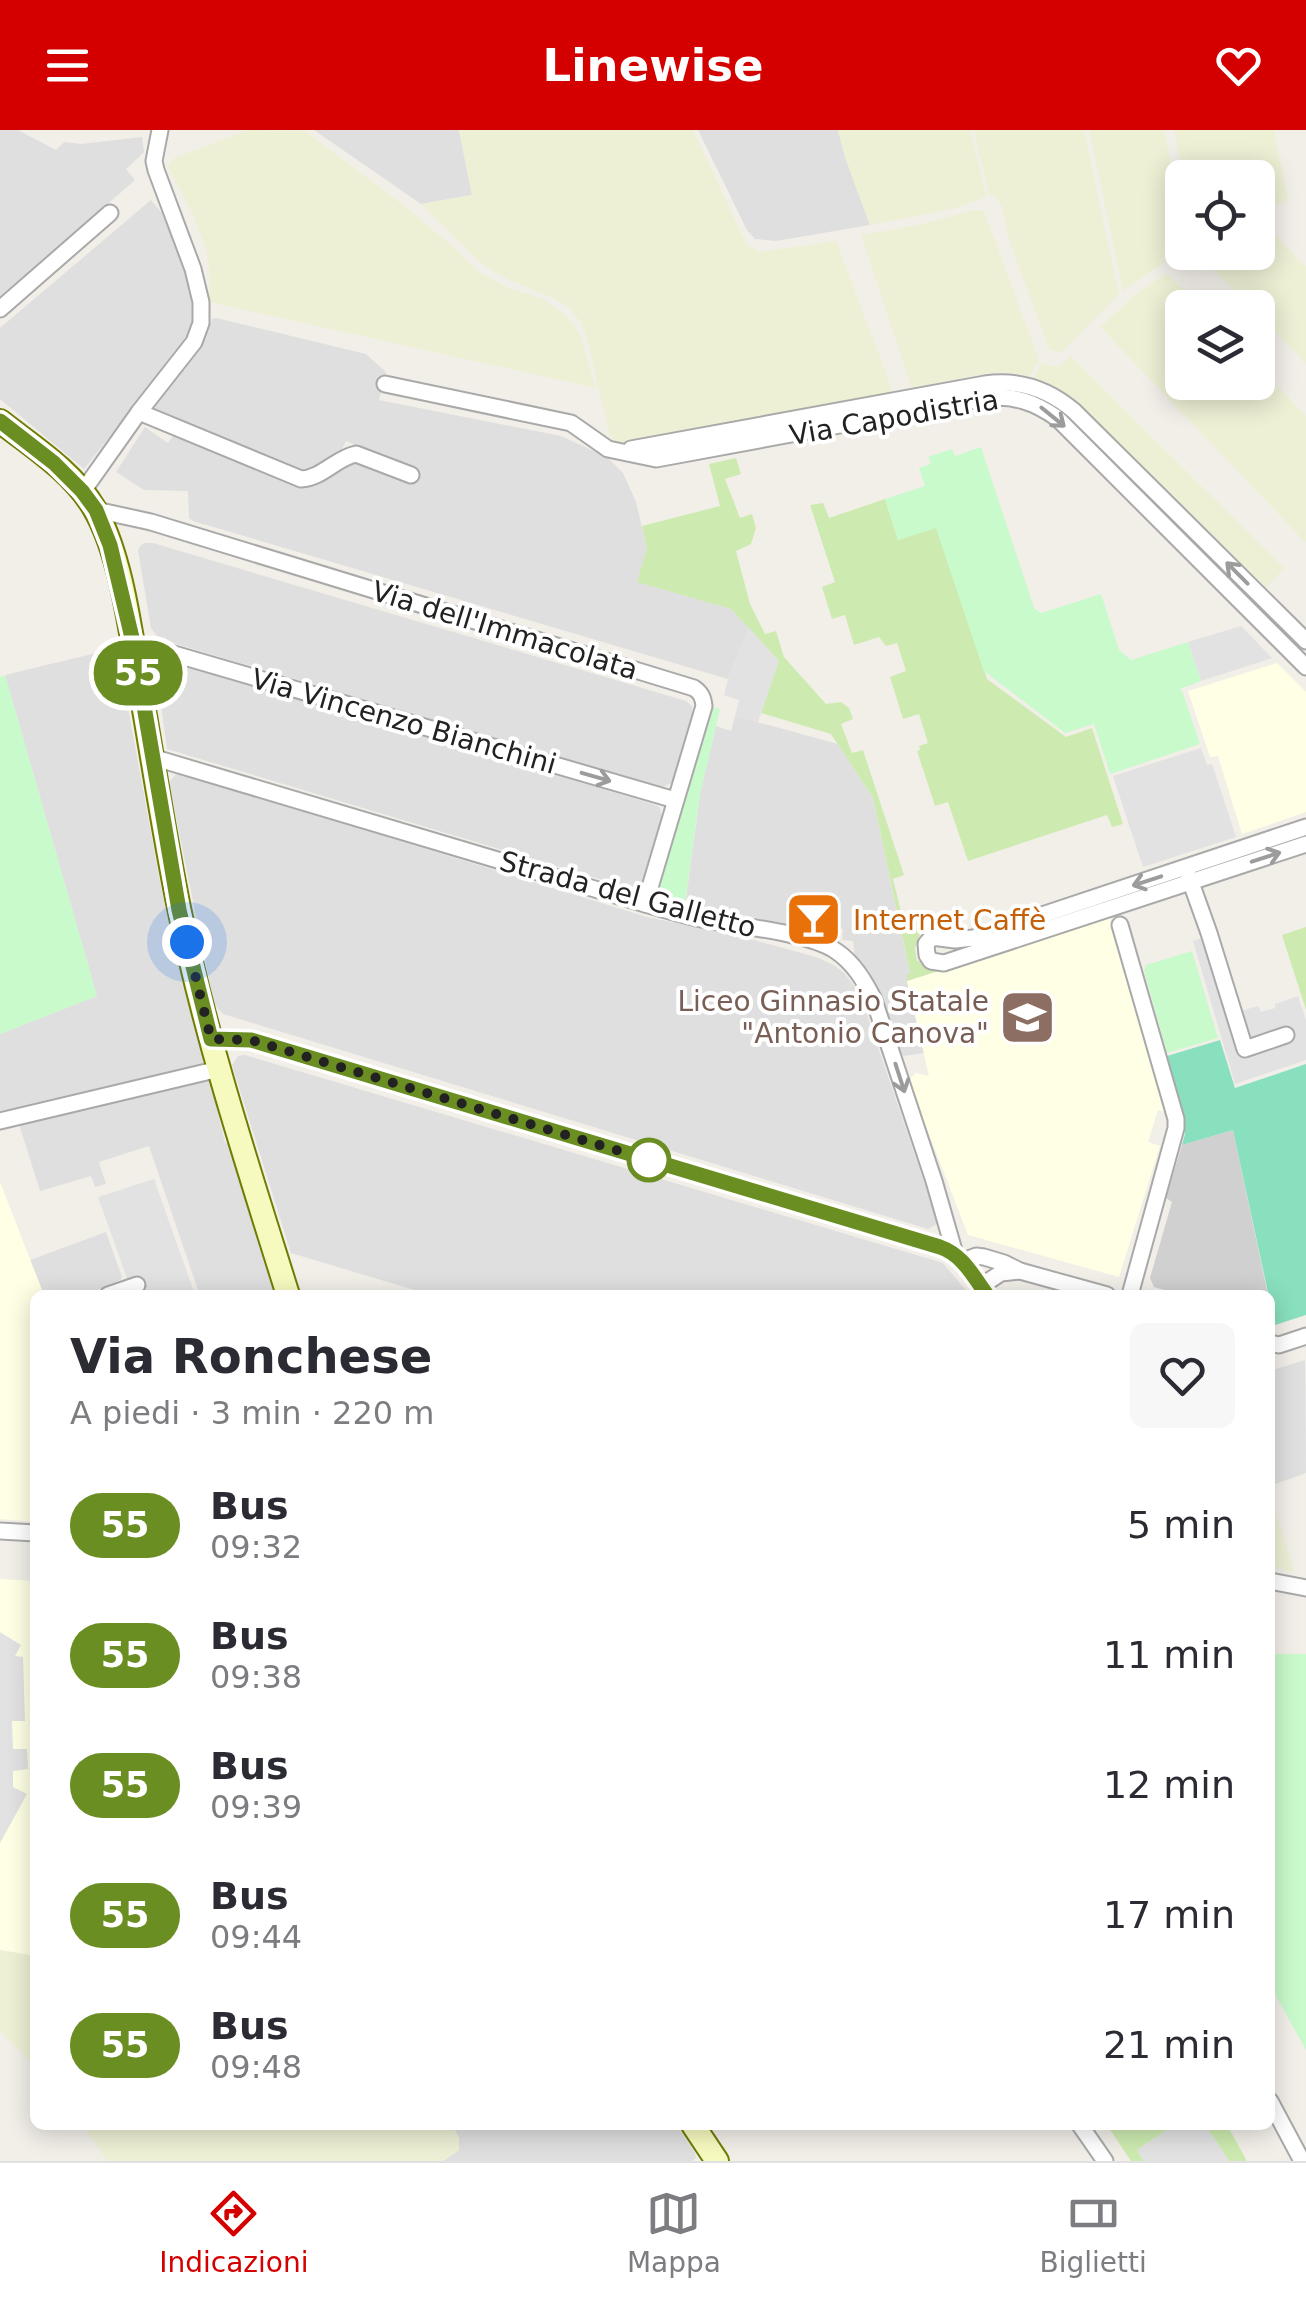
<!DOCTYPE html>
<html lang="it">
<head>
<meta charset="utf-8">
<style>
	:root { --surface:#fff; --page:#f7f7f7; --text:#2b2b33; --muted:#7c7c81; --line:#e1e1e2; --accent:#d40000 }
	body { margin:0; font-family:"DejaVu Sans",sans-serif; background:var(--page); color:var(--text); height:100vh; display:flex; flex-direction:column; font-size:38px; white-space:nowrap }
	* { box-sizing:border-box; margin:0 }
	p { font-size:32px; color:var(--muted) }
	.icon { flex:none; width:55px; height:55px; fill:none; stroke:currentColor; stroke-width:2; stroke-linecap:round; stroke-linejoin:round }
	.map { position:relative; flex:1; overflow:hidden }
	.details { position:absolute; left:30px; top:1160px; width:1245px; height:840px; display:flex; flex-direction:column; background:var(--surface); border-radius:15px; box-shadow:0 5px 25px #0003 }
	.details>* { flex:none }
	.badge { padding:0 20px; border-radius:32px; font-size:35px; line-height:65px }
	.fabs { position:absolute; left:1165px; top:30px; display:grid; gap:20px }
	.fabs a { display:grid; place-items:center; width:110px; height:110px; border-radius:15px; background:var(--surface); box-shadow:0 5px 25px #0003; font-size:50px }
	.you { position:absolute; width:50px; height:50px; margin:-25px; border:8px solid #fff; border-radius:50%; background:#1a73e8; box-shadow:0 0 0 15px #1a73e833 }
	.map>.badge { position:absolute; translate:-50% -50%; box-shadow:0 0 0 5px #fff }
	.round { display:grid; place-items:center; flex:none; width:105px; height:105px; border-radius:15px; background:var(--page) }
	.overview { display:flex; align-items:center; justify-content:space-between; height:170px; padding:0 40px }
	h1 { font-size:48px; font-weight:700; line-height:75px }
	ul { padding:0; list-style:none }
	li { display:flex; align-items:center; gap:30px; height:130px; padding:0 40px }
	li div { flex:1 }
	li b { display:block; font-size:38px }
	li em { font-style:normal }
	li .badge { min-width:110px; font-weight:700; text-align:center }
	header { display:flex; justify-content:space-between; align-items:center; height:130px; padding:0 40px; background:var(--accent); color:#fff; font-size:45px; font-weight:700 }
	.tabs { display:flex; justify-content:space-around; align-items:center; height:140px; border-top:2px solid var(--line); background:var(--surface); font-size:28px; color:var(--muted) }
	.tabs a { display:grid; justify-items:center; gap:5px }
	.tabs .active { color:var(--accent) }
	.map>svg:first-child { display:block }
	.residential { fill:#e0dfdf }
	.education { fill:#ffffe5 }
	.religious { fill:#d0d0d0 }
	.farmland { fill:#eef0d5 }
	.grass { fill:#cdebb0 }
	.park { fill:#c8facc }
	.pitch { fill:#88e0be }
	.parking { fill:#e2e2e2 }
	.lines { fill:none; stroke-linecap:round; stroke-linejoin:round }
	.street-casing { stroke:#a9a9a9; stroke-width:19 }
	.secondary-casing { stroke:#707d05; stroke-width:26 }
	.street { stroke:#fff; stroke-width:15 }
	.secondary { stroke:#f7fabf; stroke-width:22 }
	.oneway { stroke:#9c9c9c }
	.line-casing { stroke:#fff; stroke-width:22 }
	.line { stroke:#6b8e23; stroke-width:15 }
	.walk { stroke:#222; stroke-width:10; stroke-dasharray:0 18 }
	.stop-dot { fill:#fff; stroke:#6b8e23; stroke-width:5 }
	.labels { text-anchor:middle; stroke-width:8; stroke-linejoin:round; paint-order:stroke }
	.street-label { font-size:28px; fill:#222; stroke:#fff }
	.food-label { font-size:28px; fill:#c56008; stroke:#fff; text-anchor:start }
	.education-label { font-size:28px; fill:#785e54; stroke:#fff; text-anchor:end }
</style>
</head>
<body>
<header><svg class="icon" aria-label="menu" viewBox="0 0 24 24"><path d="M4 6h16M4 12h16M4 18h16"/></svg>Linewise<svg class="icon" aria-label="heart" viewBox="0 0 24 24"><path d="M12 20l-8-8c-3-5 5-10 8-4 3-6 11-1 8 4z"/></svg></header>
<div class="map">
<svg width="1306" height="2031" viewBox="0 0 1306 2031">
	<rect width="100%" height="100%" fill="#f2efe9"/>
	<g class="residential">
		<polygon points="0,0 18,0 56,20 64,12 81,14 142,7 144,22 126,39 135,50 0,168"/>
		<polygon points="314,0 459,0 472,65 421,74"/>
		<polygon points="698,0 838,0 845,27 870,95 776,111 755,109 747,100"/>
		<polygon points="151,70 170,93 181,117 197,185 190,205 84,339 0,269 0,198"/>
		<polygon points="216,188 366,224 386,242 379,270 561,306 607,327 623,343 636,372 647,418 638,452 731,479 749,498 728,549 193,391 189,388 188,361 144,360 116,342 145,297 168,313 176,302 305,357 354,331 417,353 417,342 346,311 339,325 310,341 304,342 150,280 201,213 212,189"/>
		<polygon points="145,413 153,413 686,571 692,576 693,585 672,653 660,658 163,510 156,505 151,498 138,420 141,415"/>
		<polygon points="117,518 160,752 172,808 205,928 201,935 0,985 0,904 97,866 5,545"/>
		<polygon points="166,528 656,675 660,678 662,686 642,752 629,758 167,619 156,540 161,530"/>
		<polygon points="735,586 838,614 873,668 910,844 907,845 907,851 924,923 904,926 901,923 877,856 869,841 855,826 853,811 842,810 843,799 793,788 790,795 695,775 695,770 686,769 700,664 716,596 731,601"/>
		<polygon points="182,644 647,787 743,807 816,827 834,835 845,844 860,864 937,1090 937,1094 928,1099 223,884 214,874 170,658 170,651 175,645"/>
		<polygon points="245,925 943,1133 970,1165 431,1165 291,1123 232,935 238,926"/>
		<polygon points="209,946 225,1013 230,1013 275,1165 197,1165 199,1163 149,1016 99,1032 106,1054 95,1057 91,1046 40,1061 19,994"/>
		<polygon points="106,1102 122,1147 120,1150 85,1165 44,1165 30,1130"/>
		<polygon points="1305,1230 1306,1343 1270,1356 1270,1241"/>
		<polygon points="452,1995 677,1995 695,2023 696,2028 692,2031 443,2031 459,2020 459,2008"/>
	</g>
	<g class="education">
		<polygon points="1277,533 1306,562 1306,682 1242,704 1218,626 1210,627 1188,561"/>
		<polygon points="1109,785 1172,984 1158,980 1148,1012 1160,1016 1119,1147 968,1105 908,950 916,943 929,946 907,851"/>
		<polygon points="0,1052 44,1165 35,1165 35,1392 0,1389"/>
		<polygon points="0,1449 35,1451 35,1826 0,1820"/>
	</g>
	<polygon class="religious" points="1233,1000 1268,1165 1180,1165 1154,1157 1150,1148 1172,1072 1166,1068 1182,1015"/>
	<g class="farmland">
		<polygon points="248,0 305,1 408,79 450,114 480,143 511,159 543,169 564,184 574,195 581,208 596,258 209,172 210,149 206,118 192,83 168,37 174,28"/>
		<polygon points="459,0 693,0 747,115 760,122 836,111 894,264 622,315 613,311 609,302 586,205 580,191 568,177 551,167 507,149 481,133 421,74 472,65"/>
		<polygon points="838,0 970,0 986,67 956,78 870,95 845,27"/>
		<polygon points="974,0 1084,0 1119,164 1061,223 1049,219 1009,110 1002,77 996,67 989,65"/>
		<polygon points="1089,0 1164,0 1182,85 1184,123 1165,132 1123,161"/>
		<polygon points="1174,0 1274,0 1288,70 1274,76 1258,73 1258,48 1184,47"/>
		<polygon points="975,80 984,81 1039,230 1030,246 1006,242 982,244 912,259 861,105 917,95"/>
		<polygon points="1258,87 1306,137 1306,234 1258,184 1258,178 1251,177 1211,137 1208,123 1258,122"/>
		<polygon points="1163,145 1169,145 1201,177 1182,178 1182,252 1258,252 1258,236 1306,286 1306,413 1100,197 1135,165"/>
		<polygon points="1071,226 1284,438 1264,460 1073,271 1055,257 1034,247 1042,233 1058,237"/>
		<polygon points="1270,1367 1295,1443 1270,1436"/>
		<polygon points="0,1820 35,1826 35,1936 0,1901"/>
		<polygon points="83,1995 452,1995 459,2008 459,2020 443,2031 107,2031"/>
	</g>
	<g class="grass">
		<polygon points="736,328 741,344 725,349 740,388 752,384 756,398 751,414 736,421 750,474 765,504 776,501 784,527 826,574 841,572 849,578 853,589 841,594 852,623 863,620 904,745 893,749 902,786 916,782 920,804 915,819 917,830 928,838 951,837 907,851 907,845 910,843 873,668 831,604 761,583 778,530 731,479 637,452 647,418 642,396 720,376 709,334"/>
		<polygon points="885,369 898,410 936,397 987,549 1066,607 1092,598 1123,694 1112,697 1107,685 968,731 948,672 935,676 917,621 920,620 919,616 928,613 919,584 903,589 890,547 906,541 897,513 886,516 879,507 854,515 845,485 832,489 822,457 835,452 810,375 823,373 829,388"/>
		<polygon points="1306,797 1306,880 1282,805"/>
		<polygon points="1107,1995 1174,1995 1137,2020 1144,2031 1131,2031"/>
		<polygon points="1205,1995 1227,1995 1247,2031 1229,2031"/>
	</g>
	<g class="park">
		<polygon points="981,317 1034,478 1041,483 1101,464 1119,520 1131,530 1188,512 1201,551 1180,559 1183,563 1200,614 1110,644 1094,594 1065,603 984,541 936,398 898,410 885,369 925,356 919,338 931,334 928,327 952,319 955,326"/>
		<polygon points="5,545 97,866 0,904 0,547"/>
		<polygon points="711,577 720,579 700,664 685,773 662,766 658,756"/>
		<polygon points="1192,821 1218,908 1167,923 1144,841 1146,835"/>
		<polygon points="1270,1524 1306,1524 1306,1920 1270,1855"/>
	</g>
	<polygon class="pitch" points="1220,910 1235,958 1306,934 1306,1185 1275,1195 1233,1000 1182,1015 1185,1004 1184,994 1166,934 1167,926"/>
	<g class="parking">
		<polygon points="1241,496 1272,528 1201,551 1188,512"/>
		<polygon points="749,498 779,531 758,592 735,586 739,570 724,565 728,549"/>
		<polygon points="1201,618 1207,635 1212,634 1236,707 1143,737 1113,646"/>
		<polygon points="1215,804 1241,881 1258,876 1261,882 1275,878 1275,874 1298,866 1306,890 1306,930 1235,954 1193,811"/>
		<polygon points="154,1049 194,1162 185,1165 133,1165 98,1067"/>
		<polygon points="0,1502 21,1515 15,1526 23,1527 25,1591 12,1591 13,1619 27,1619 28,1639 13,1641 13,1657 27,1664 0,1713"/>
		<polygon points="1174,1995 1205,1995 1229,2031 1144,2031 1137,2020"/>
	</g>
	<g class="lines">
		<defs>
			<g id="street">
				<polyline points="0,179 110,83"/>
				<path d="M385,254l186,39 37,26 48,10 330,-61c28,-3 48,4 71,20l249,249"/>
				<path d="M139,282l162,67c21,-1 35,-21 55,-25l55,21"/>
				<path d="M631,319l354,-65c34,-5 63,5 89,27l232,230"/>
				<polyline points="83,361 139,282 194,212 201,193 201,172 193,139 156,40 154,31 160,0"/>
				<path d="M96,380l55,12 543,166c7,5 9,9 10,18l-59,198"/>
				<polyline points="133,512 675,670"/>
				<path d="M152,627l493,147c20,6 41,12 61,16 33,6 104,13 130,31 18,12 29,31 38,49l60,181 21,73 8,7 24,34"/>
				<polyline points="1306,697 973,808 955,810 932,807 926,814 927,825 931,831 944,833 1306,714"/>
				<polyline points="1189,747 1209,803 1245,919 1286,905"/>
				<polyline points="1120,795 1176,989 1176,998 1130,1165"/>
				<polyline points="211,909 251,910 940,1117 955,1124"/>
				<polyline points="0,991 219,939"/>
				<polyline points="963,1131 976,1126 984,1127 1004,1133 1020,1141 1107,1165"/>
				<polyline points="981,1156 1001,1143 1020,1141"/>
				<polyline points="108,1165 137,1155"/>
				<polyline points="1270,1213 1279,1215 1306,1206"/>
				<polyline points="0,1401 35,1403"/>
				<polyline points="1270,1451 1306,1458"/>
				<polyline points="1270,1971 1302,2031"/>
				<polyline points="1080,1995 1105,2031"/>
			</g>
			<g id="secondary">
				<path d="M0,291c33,26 72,50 94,87 25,42 35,112 43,161 14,79 26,160 42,239 27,131 69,259 109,387"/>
				<polyline points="693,1995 717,2031"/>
			</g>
		</defs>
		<use href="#street" class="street-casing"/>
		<use href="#secondary" class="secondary-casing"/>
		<use href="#street" class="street"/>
		<use href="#secondary" class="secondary"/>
	</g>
	<defs><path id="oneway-shaft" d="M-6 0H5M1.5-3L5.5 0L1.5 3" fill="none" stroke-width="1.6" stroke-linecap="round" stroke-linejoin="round" transform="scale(2.5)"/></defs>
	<g class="oneway">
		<use href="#oneway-shaft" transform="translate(1053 287) rotate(39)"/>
		<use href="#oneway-shaft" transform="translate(1237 443) rotate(-135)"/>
		<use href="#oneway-shaft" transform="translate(596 647) rotate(16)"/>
		<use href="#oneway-shaft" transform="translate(1266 727) rotate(-18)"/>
		<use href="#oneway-shaft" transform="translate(1147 751) rotate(162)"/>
		<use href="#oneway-shaft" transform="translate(900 948) rotate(72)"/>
	</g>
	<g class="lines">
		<defs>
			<path id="line" d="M0,291l54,42 28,28 14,19 14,35 23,97 46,268 32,129 40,1 689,207c23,8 33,29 47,48"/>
		</defs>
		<use href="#line" class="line-casing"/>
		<use href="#line" class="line"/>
		<polyline class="walk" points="187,812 211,909 251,910 649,1030"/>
	</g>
	<defs>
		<symbol id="bar-square" viewBox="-11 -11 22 22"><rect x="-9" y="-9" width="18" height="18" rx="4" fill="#e8710a" stroke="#fff"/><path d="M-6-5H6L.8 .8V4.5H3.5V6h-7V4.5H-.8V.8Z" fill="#fff"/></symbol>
		<symbol id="school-square" viewBox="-11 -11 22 22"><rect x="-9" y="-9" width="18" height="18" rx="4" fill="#8d6e63" stroke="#fff"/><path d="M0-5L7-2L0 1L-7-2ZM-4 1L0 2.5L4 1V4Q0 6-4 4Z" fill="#fff"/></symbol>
	</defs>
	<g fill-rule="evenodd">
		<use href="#bar-square" x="782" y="758" width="63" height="63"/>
		<use href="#school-square" x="996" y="856" width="63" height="63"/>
	</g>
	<circle class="stop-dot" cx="649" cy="1030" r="20"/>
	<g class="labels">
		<g class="street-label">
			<text transform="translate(894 287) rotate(-10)" y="10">Via Capodistria</text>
			<text transform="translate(505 500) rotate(17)" y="10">Via dell'Immacolata</text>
			<text transform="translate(404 591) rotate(16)" y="10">Via Vincenzo Bianchini</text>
			<text transform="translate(628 764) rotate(15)" y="10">Strada del Galletto</text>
		</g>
		<g class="food-label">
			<text x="853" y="800">Internet Caffè</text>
		</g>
		<g class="education-label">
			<text x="989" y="881">Liceo Ginnasio Statale<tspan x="989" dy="32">"Antonio Canova"</tspan></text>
		</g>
	</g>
</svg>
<div class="fabs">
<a><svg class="icon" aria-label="locate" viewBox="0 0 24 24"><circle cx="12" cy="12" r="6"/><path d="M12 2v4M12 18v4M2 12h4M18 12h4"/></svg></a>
<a><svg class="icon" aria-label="layers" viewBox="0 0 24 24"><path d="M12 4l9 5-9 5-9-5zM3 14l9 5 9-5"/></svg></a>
</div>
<div class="you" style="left:187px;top:812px"></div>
<b class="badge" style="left:138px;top:543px;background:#6b8e23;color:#fff">55</b>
<section class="details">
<div class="overview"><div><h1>Via Ronchese</h1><p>A piedi · 3 min · 220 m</p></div><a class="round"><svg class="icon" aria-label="heart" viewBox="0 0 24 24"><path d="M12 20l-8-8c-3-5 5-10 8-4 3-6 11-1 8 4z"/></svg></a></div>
<ul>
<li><span class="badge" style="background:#6b8e23;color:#fff">55</span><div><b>Bus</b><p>09:32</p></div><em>5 min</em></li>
<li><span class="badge" style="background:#6b8e23;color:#fff">55</span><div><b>Bus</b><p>09:38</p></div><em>11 min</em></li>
<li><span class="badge" style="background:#6b8e23;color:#fff">55</span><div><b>Bus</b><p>09:39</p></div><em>12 min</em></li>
<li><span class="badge" style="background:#6b8e23;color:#fff">55</span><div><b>Bus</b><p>09:44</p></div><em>17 min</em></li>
<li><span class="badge" style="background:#6b8e23;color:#fff">55</span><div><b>Bus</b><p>09:48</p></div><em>21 min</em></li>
</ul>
</section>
</div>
<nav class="tabs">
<a class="active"><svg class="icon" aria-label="directions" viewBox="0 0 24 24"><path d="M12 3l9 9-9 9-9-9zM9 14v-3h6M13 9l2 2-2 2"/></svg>Indicazioni</a>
<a><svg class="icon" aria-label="map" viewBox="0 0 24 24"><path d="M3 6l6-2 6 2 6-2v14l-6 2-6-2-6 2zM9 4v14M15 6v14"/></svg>Mappa</a>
<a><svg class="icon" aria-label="tickets" viewBox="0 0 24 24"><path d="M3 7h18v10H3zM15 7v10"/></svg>Biglietti</a>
</nav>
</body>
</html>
